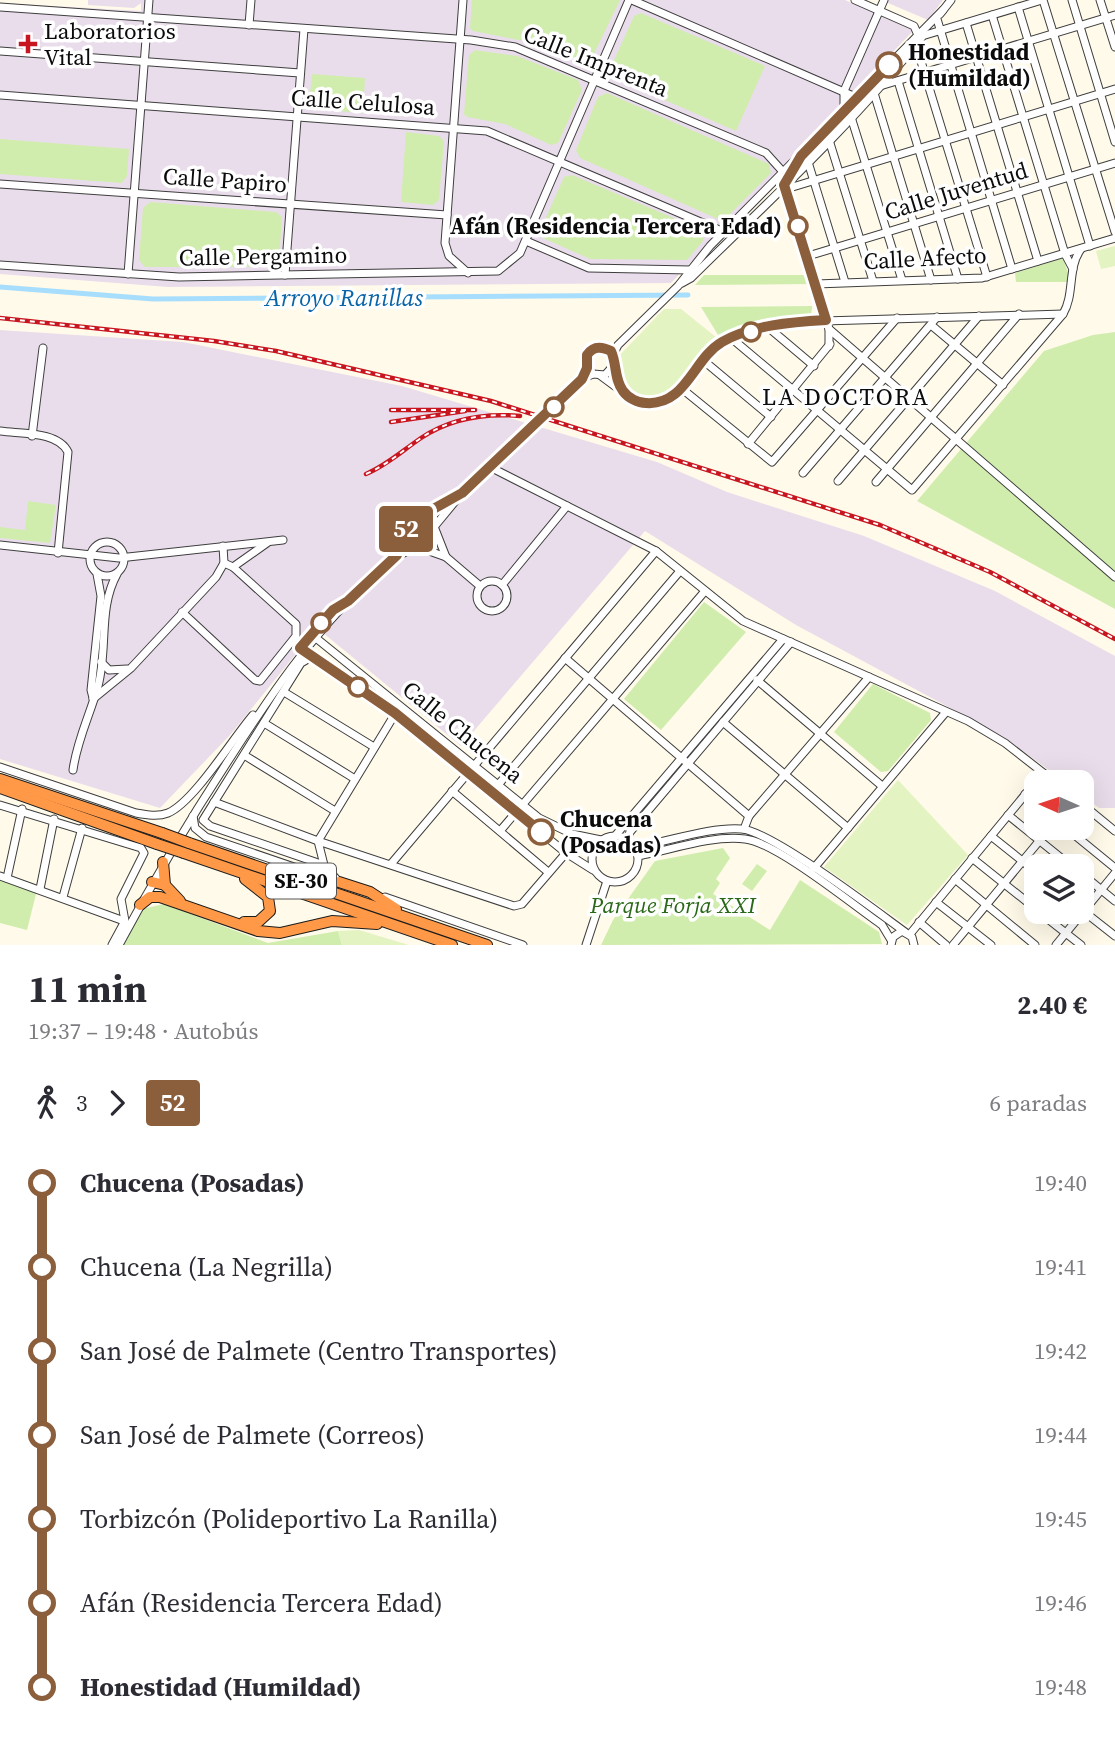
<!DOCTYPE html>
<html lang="es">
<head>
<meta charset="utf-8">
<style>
	:root { --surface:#fff; --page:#f2f2f3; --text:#2b2b33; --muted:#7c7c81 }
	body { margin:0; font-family:"Source Serif 4",serif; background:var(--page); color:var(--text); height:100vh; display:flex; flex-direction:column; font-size:26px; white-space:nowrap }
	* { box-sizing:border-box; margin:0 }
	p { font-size:23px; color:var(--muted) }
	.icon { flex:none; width:38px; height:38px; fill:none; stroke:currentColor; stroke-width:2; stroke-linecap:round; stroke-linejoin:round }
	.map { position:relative; height:945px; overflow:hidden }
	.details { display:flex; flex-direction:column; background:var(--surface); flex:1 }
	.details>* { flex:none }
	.badge { padding:0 14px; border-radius:5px; font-size:24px; line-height:46px }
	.needle { width:46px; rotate:273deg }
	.tools { position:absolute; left:1024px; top:770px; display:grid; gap:14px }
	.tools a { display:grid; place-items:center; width:70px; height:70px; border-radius:14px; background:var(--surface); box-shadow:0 7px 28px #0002; font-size:35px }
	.map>.badge { position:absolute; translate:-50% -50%; box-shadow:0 0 0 4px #fff }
	.legs { display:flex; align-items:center; gap:10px; height:77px; padding:0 28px; font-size:23px }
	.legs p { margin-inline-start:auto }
	.summary { display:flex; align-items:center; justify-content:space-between; height:119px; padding:0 28px }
	h1 { font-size:38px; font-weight:700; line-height:52px }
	ul { padding:0 28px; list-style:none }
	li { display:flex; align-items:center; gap:24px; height:84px; font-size:26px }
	li i { display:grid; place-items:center; width:10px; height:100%; margin:0 9px; background:currentColor }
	li i::after { content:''; width:18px; height:18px; margin:-9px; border:5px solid; border-radius:50%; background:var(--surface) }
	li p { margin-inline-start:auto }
	li:first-child i { background:linear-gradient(#0000 50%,currentColor 0) }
	li:last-child i { background:linear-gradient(currentColor 50%,#0000 0) }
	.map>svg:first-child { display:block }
	.industrial { fill:#eaddeb }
	.green { fill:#d0edae }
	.pitch { fill:#e3f3c1 }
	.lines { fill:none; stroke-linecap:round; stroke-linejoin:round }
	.canal { stroke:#a7defd; stroke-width:5 }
	.minor-casing { stroke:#3e3e3e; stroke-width:9 }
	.highway-casing { stroke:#1c1c1c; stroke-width:12 }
	.minor { stroke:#fff; stroke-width:7 }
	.highway { stroke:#ff9847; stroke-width:10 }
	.rail-casing { stroke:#c81620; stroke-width:4.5 }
	.rail { stroke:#fff; stroke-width:2; stroke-dasharray:5; stroke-linecap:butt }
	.minor-bridge-casing { stroke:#3e3e3e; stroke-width:9; stroke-linecap:butt }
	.highway-bridge-casing { stroke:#1c1c1c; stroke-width:12; stroke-linecap:butt }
	.minor-bridge { stroke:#fff; stroke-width:7 }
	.highway-bridge { stroke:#ff9847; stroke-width:10 }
	.line-1-casing { stroke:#fff; stroke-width:16 }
	.line-1 { stroke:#8b5e3c; stroke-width:10 }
	.poi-dot { fill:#c81620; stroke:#fff; stroke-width:2.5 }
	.stop-1-dot { fill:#fff; stroke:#8b5e3c; stroke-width:3.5 }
	.labels { text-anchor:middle; stroke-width:7; stroke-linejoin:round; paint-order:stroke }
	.shield { fill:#fff; stroke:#545454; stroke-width:2 }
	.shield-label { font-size:21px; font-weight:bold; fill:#0b0b0b }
	.poi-label { font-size:23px; fill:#0b0b0b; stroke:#fff; text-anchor:start }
	.stop-label { font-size:23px; font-weight:bold; fill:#0b0b0b; stroke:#fff; text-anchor:start }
	.street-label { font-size:23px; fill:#0b0b0b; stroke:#fff }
	.park-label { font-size:23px; font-style:italic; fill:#286816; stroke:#fff }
	.water-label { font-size:24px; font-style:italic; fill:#0964a8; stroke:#fff }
	.neighbourhood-label { font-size:24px; letter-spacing:2px; fill:#0b0b0b; stroke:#fff }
</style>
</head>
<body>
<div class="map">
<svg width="1115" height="945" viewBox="0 0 1115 945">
	<rect width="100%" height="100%" fill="#fffae9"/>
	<g class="industrial">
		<polygon points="88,0 845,0 914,30 671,283 168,287 0,274 0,3 141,11 141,3 134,8 88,5"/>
		<polygon points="881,0 943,0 928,20"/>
		<polygon points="0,330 183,342 402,386 657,462 727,492 864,536 995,591 1115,656 1115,808 1099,808 1082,795 1082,782 1065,782 1004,737 796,625 645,531 461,746 317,628 230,735 160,808 0,759"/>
	</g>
	<g class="green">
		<polygon points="472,0 620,0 589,64 534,43 473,31 470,28"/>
		<polygon points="641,13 765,66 736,131 614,78 610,69 634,16"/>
		<polygon points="475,50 517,56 578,80 582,90 558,143 551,145 505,124 467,117 464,114 469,55"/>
		<polygon points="312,74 365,78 363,113 314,109 309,103"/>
		<polygon points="607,93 769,164 771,173 728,216 718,219 580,158 576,150 598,97"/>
		<polygon points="406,132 439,136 444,141 439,200 433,205 401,202"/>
		<polygon points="0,139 129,149 127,176 122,183 0,174"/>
		<polygon points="572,175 702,230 703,241 687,260 590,259 543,238 540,231 564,177"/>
		<polygon points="150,202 276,212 282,217 279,261 273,267 145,267 139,260 143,208"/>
		<polygon points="1063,258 1071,282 1016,282 1015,273"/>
		<polygon points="704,275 807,275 810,284 695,285"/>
		<polygon points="812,306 811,317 718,335 701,307"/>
		<polygon points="1115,332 1115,609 917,501 1044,351 1093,335"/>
		<polygon points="28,501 56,505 50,543 0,538 0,527 25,530"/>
		<polygon points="704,602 746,632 661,730 624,699"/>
		<polygon points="873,684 930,713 931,720 888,771 881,772 834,732"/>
		<polygon points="723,848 730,858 716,879 720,883 713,894 770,930 800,880 879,932 882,944 601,945 613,920 655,861"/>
		<polygon points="757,864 767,871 752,891 742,884"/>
		<polygon points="0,877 37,890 27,930 0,923"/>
		<polygon points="164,904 268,943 338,931 342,945 123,945 142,909"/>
	</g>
	<g class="pitch">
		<polygon points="1115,246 1115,266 1101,269 1096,251"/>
		<path d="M664,309h17l36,29 -47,54 -28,5c-19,-6 -24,-21 -25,-39z"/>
		<polygon points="898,780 968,855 907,925 824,867"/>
		<polygon points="359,930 409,945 342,945 338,931"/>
	</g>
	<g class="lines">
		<polyline class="canal" points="0,287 153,299 688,295"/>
		<defs>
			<g id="minor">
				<polyline points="463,0 445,243 449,256 468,273"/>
				<polyline points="632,0 860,99"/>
				<polyline points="855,0 914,26 918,35"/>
				<polyline points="1043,0 1115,232"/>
				<polyline points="1072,0 1115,142"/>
				<polyline points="1100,0 1115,47"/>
				<polyline points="0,7 471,40 515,47 766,153 784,173 784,185"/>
				<polyline points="1018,7 1090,246"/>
				<polyline points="940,14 951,0"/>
				<polyline points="992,15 1065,254 1073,269"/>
				<polyline points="937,19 1012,269"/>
				<polyline points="966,23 1038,261"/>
				<polyline points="249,25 251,0"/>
				<polyline points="922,36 1042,0"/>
				<polyline points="916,45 987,277"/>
				<polyline points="0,51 300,73"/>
				<polyline points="898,81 958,279"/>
				<polyline points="880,86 1115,15"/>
				<polyline points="874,93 931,280"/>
				<polyline points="0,95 487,131 724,232 736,233"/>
				<polyline points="844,112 844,91 884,0"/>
				<polyline points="851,117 902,280"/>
				<polyline points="829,140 873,281"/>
				<polyline points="808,162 845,282"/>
				<polyline points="0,184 447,215"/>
				<polyline points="784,186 829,329 829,346"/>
				<polyline points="786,189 1115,89"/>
				<polyline points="526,241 589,268 690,270"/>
				<polyline points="808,256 1115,163"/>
				<polyline points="0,265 179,277 498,271 520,253 629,0"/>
				<polyline points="128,274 149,0"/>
				<polyline points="285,275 304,29"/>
				<path d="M682,283l9,-5c79,-78 162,-154 231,-241"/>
				<polyline points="816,284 982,278 1115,238"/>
				<polyline points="931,325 1003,385"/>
				<polyline points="769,328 814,366"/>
				<polyline points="829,329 1115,577"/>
				<path d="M730,337l182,153 151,-176c12,-20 4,-46 18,-65"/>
				<polyline points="613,355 618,345 678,286 710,246 943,10"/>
				<polyline points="704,361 771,417"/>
				<polyline points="613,366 605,375 593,374 586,364 587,355 598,347 611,351 622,390"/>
				<polyline points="601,376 632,399 659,403 673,397 719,343 790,322 1063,314"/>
				<polyline points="681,388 772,462 897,318"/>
				<polyline points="556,405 582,379 593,374"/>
				<path d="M0,431c21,3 58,0 68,21l-10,101"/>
				<polyline points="32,436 43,348"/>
				<polyline points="748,444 830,344"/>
				<polyline points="490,467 656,551 743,621 968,721 1005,743 1055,782"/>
				<polyline points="803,473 937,317"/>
				<polyline points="838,481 979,316"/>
				<polyline points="876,482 1019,314"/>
				<polyline points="419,517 433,524 446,557"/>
				<polyline points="434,527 462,493 511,448"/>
				<circle cx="107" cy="559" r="17"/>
				<polyline points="0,545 119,558 283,540"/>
				<polyline points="421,547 431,542 435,532"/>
				<polyline points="397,555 410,522 461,493"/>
				<polyline points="233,567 267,543"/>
				<circle cx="492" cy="596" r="15"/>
				<polyline points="502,585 567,506"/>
				<polyline points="182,612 255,680 260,681 296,636 296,624 233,567 224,563"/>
				<polyline points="311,634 539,818 572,834 601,840"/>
				<polyline points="304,652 395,713 566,853 593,870"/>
				<polyline points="304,652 300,648 304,641 342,605"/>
				<polyline points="313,656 301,663 203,820 210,826 324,865"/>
				<polyline points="565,658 749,816"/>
				<polyline points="101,662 109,670 127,669"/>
				<polyline points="757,680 882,786"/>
				<polyline points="284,692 374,747"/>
				<polyline points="93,698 91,690 101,596 97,574"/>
				<polyline points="93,699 131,668 216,577 224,563 223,546"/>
				<polyline points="723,722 848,828"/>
				<polyline points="264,723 355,779"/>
				<polyline points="244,755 335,811"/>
				<path d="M0,767l136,46c11,2 22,4 32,0 26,-11 65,-75 85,-98"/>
				<path d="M73,770c4,-30 17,-55 25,-84 10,-37 0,-78 19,-112"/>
				<polyline points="498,785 680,571"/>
				<polyline points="452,791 548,872"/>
				<polyline points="1025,794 1036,803"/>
				<polyline points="214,802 318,841 514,906 522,904 566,853"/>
				<polyline points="1082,804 1115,831"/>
				<polyline points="0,805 141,848 144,853 121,899 125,921 112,945"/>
				<polyline points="1008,815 1071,866"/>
				<polyline points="193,816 195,828 206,837 338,882"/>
				<polyline points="1066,828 1115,868"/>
				<polyline points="744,829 749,816 869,677"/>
				<polyline points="500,831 705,591"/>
				<polyline points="615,836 783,639"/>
				<polyline points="991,836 1036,872"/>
				<circle cx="615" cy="859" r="23"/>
				<polyline points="627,839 630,832 791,642"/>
				<path d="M635,847c34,-5 72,-20 106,-18 29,1 135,82 164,103"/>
				<path d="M638,856c33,-6 73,-21 107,-17 31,3 108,66 137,86l9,15"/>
				<polyline points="972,858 1036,909"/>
				<polyline points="391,864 656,551"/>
				<polyline points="814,868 946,712"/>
				<polyline points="1082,874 1115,901"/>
				<polyline points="0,876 124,921"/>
				<polyline points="7,878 22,809"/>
				<polyline points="955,879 1035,945"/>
				<polyline points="339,882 324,865 318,841 398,709"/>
				<polyline points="40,889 54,819"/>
				<polyline points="63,897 82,828"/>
				<polyline points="385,897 523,945"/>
				<polyline points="936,902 991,945"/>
				<polyline points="1082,910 1115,936"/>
				<polyline points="1039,912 1081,945"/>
				<polyline points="919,922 946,945"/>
				<polyline points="910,934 1043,773"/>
				<path d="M119,945c34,-64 71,-126 111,-187 40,-62 80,-121 133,-172 18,-16 32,-32 55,-39l28,10 34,29"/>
				<polyline points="586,945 607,881"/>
				<polyline points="891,945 893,937 902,931 912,937 914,945"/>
				<polyline points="953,945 1050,828"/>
				<polyline points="1056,945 1115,873"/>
			</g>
			<g id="highway">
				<polyline points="0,779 162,833"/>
				<polyline points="0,788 157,844"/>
				<polyline points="189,843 487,945"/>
				<polyline points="184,853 452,945"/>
				<polyline points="163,862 165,885 180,901"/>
				<polyline points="152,882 165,885"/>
				<polyline points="339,882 370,892 396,909"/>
				<polyline points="140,905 150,897 160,897 258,931 280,933 332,921 377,924"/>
				<polyline points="244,922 258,922 270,911 268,897 245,879"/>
			</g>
		</defs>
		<use href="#minor" class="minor-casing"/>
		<use href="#highway" class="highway-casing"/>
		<use href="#minor" class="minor"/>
		<use href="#highway" class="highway"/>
		<defs>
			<g id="rail">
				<polyline points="0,318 214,341 276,351 491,401 880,525 990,572 1115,639"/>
				<polyline points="391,410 475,410"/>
				<polyline points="391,422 465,411"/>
				<path d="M366,474c21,-9 36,-23 55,-36 30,-20 64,-25 99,-22"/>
			</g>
		</defs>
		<use href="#rail" class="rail-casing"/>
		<use href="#rail" class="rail"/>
		<defs>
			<polyline id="minor-bridge" points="511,448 556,405"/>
			<g id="highway-bridge">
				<polyline points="162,833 189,843"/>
				<polyline points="157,844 184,853"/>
			</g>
		</defs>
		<use href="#minor-bridge" class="minor-bridge-casing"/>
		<use href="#highway-bridge" class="highway-bridge-casing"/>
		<use href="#minor-bridge" class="minor-bridge"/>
		<use href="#highway-bridge" class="highway-bridge"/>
	</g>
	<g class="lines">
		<defs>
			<path id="line-1" d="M541,832l-146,-119 -95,-65 33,-38 15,-9 49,-46 13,-33 52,-29 120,-114 5,-11v-13c6,-9 14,-9 24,-4 6,13 3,28 12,40 5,7 15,12 23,12 40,3 47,-44 76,-61 29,-17 71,-20 104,-22l-42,-135 17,-29 88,-91"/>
		</defs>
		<use href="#line-1" class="line-1-casing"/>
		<use href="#line-1" class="line-1"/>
	</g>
	<path class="poi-dot" d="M24.5 33.5h7v7h7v7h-7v7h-7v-7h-7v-7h7z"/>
	<g class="stop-1-dot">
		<circle cx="889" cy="65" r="12"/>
		<circle cx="798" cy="226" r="9"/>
		<circle cx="751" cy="332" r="9"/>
		<circle cx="554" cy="407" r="9"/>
		<circle cx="321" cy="623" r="9"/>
		<circle cx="358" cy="687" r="9"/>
		<circle cx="541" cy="832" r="12"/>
	</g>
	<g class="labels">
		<rect class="shield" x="266" y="863.5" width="70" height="35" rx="5"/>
		<g class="shield-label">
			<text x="301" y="888">SE-30</text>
		</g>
		<g class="poi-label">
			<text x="44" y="39">Laboratorios<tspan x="44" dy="26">Vital</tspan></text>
		</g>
		<g class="stop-label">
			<text x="908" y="60">Honestidad<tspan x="908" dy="26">(Humildad)</tspan></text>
			<text x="782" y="234" text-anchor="end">Afán (Residencia Tercera Edad)</text>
			<text x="560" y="827">Chucena<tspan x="560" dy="26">(Posadas)</tspan></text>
		</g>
		<g class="street-label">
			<text transform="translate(596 61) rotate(22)" y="8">Calle Imprenta</text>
			<text transform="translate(363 102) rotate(4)" y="8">Calle Celulosa</text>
			<text transform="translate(225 180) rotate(4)" y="8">Calle Papiro</text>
			<text transform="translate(956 191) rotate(-17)" y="8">Calle Juventud</text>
			<text transform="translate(263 256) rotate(-1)" y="8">Calle Pergamino</text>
			<text transform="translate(925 258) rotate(-3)" y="8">Calle Afecto</text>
			<text transform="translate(463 732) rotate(39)" y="8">Calle Chucena</text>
		</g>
		<g class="park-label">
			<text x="673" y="913">Parque Forja XXI</text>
		</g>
		<g class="water-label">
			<text x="344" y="306">Arroyo Ranillas</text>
		</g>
		<g class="neighbourhood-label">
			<text x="846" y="405">LA DOCTORA</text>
		</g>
	</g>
</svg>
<div class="tools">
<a><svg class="needle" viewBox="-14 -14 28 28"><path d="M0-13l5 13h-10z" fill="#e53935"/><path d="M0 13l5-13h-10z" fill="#7c7c81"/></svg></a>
<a><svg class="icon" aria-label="layers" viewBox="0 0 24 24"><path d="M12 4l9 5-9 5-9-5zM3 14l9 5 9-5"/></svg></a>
</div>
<b class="badge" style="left:406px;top:529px;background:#8b5e3c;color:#fff">52</b>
</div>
<section class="details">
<div class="summary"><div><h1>11 min</h1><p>19:37 – 19:48 · Autobús</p></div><b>2.40 €</b></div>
<div class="legs"><svg class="icon" aria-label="walk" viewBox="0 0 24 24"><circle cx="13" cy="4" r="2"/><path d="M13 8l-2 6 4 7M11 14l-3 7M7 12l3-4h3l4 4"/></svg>3<svg class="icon" aria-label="forward" viewBox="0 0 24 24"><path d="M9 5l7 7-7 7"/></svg><b class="badge" style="background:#8b5e3c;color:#fff">52</b><p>6 paradas</p></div>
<ul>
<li><i style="color:#8b5e3c"></i><b>Chucena (Posadas)</b><p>19:40</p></li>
<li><i style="color:#8b5e3c"></i><span>Chucena (La Negrilla)</span><p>19:41</p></li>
<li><i style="color:#8b5e3c"></i><span>San José de Palmete (Centro Transportes)</span><p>19:42</p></li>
<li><i style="color:#8b5e3c"></i><span>San José de Palmete (Correos)</span><p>19:44</p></li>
<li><i style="color:#8b5e3c"></i><span>Torbizcón (Polideportivo La Ranilla)</span><p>19:45</p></li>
<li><i style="color:#8b5e3c"></i><span>Afán (Residencia Tercera Edad)</span><p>19:46</p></li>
<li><i style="color:#8b5e3c"></i><b>Honestidad (Humildad)</b><p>19:48</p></li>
</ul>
</section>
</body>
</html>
